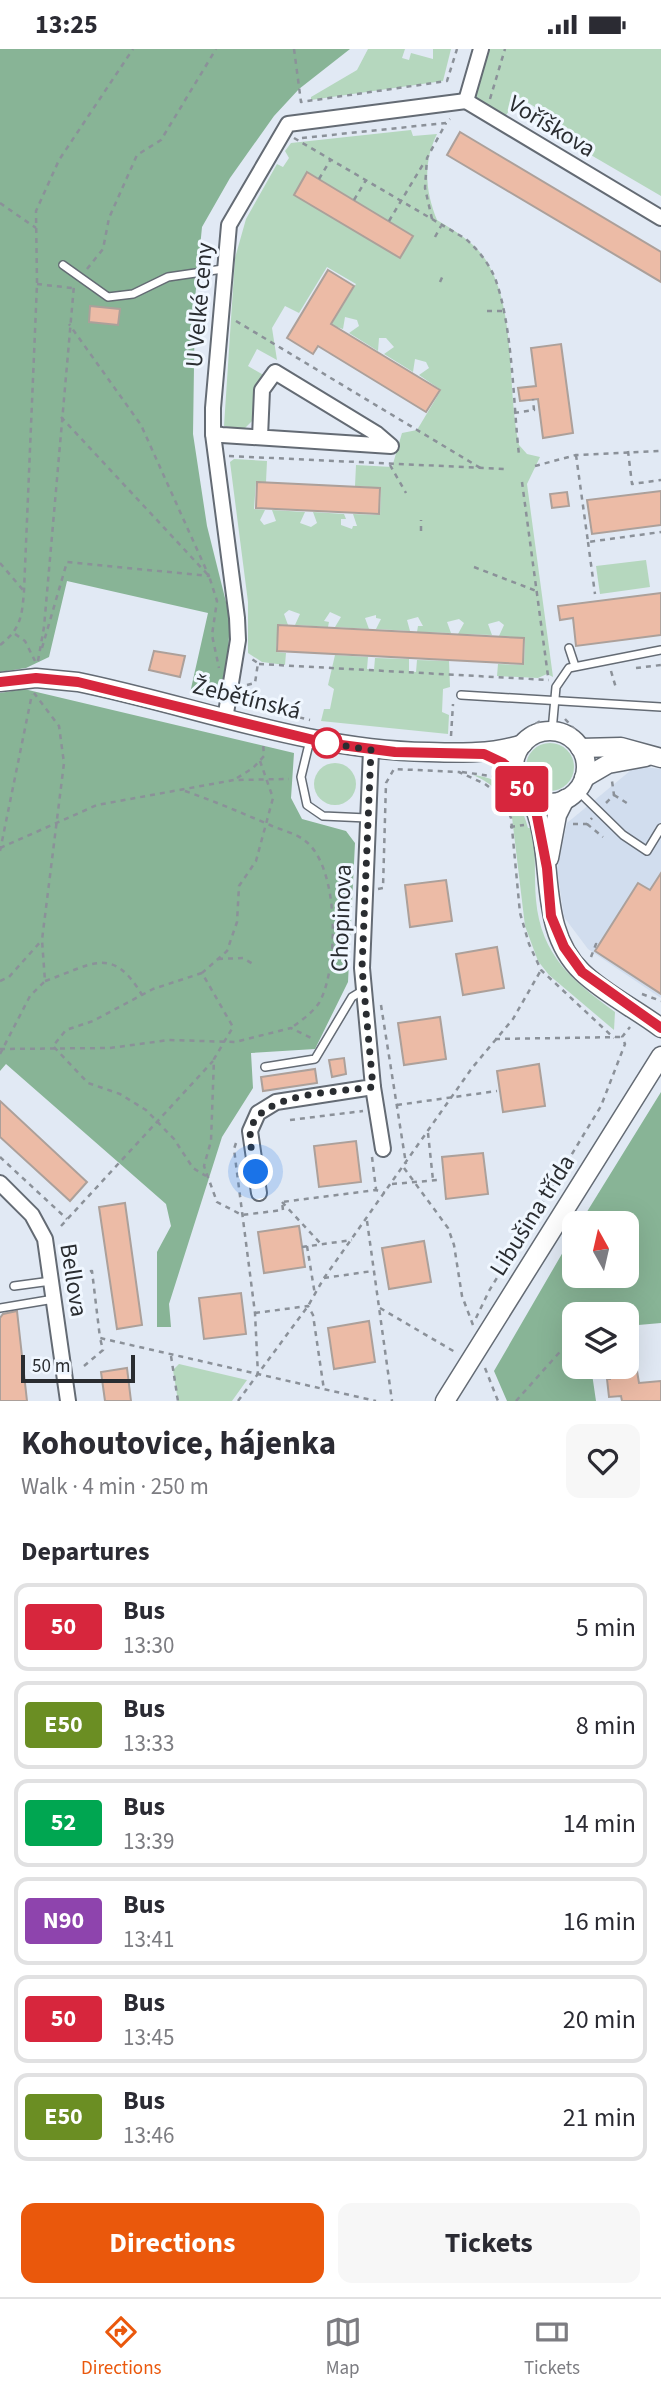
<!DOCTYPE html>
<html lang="en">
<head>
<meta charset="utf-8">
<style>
	:root { --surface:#fff; --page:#f7f7f7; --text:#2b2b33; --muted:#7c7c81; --line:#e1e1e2; --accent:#ea580c }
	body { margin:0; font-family:"Source Sans 3",sans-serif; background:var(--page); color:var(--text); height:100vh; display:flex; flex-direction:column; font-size:26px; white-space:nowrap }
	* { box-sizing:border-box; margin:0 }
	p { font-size:23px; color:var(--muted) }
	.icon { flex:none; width:38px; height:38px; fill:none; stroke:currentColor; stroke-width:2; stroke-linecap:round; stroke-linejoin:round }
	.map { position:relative; height:1352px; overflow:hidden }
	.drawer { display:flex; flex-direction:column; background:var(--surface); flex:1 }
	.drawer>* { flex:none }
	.badge { padding:0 14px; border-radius:5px; font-size:24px; line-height:46px }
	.needle { width:46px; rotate:352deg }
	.tools { position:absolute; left:562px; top:1162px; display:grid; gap:14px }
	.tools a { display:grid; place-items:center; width:77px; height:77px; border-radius:14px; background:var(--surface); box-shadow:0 7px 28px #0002; font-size:35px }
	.scale { position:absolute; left:21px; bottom:18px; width:114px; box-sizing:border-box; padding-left:7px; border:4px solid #2a2d31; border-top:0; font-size:19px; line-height:24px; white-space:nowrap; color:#2a2d31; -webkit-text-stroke:5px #f0f7ff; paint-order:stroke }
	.you { position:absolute; width:35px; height:35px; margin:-18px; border:5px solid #fff; border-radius:50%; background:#1a73e8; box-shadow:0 0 0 10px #1a73e833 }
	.map>.badge { position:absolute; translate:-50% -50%; box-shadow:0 0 0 4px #fff }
	h2 { padding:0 21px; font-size:26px; line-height:63px }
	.round { display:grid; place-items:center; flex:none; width:74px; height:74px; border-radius:14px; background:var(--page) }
	.overview { display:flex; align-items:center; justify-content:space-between; height:119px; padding:0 21px }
	h1 { font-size:33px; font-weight:700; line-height:52px }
	.cta { display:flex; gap:14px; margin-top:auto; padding:14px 21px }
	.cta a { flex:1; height:80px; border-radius:14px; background:var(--accent); color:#fff; font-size:28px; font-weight:700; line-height:80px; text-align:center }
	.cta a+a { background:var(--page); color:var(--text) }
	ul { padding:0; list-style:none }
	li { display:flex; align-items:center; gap:21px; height:88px; margin:0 14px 10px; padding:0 7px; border:4px solid var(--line); border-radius:14px }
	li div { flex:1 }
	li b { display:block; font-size:26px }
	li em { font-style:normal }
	li .badge { min-width:77px; font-weight:700; text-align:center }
	.status { display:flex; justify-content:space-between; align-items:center; height:49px; padding:0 35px; background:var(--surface); direction:ltr }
	.status svg { height:19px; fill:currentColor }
	.tab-bar { display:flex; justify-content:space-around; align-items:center; height:98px; border-top:2px solid var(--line); background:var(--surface); font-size:19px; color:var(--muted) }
	.tab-bar a { display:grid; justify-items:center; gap:4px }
	.tab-bar .on { color:var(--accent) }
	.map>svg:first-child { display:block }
	.built { fill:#d1ddee }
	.green { fill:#b5d7be }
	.forest { fill:#88b496 }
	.building { fill:#ecbba6; stroke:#aca09a; stroke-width:2 }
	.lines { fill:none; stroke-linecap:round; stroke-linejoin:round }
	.service-casing { stroke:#646b74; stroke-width:10 }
	.minor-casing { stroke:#646b74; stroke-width:18 }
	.tertiary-casing { stroke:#646b74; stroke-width:21 }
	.path { stroke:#8b9199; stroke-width:2.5; stroke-dasharray:5 5; stroke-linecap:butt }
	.service { stroke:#fff; stroke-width:7 }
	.minor { stroke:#fff; stroke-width:14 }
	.tertiary { stroke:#fff; stroke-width:18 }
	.line-casing { stroke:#fff; stroke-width:16 }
	.line { stroke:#d7263d; stroke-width:10 }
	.walk { stroke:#2a2d31; stroke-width:7; stroke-dasharray:0 12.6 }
	.stop-dot { fill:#fff; stroke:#d7263d; stroke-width:3.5 }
	.labels { text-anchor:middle; stroke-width:6; stroke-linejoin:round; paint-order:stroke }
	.street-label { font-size:24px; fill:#2a2d31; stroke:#f0f7ff }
</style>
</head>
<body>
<div class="status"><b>13:25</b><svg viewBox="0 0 49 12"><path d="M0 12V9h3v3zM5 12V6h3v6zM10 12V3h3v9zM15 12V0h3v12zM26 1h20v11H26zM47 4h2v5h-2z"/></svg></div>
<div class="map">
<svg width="661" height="1352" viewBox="0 0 661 1352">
	<rect width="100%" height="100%" fill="#e1e9f4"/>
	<polygon class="built" points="636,717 661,720 661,949 588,900 564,868 557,820 567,774"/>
	<g class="green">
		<polygon points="368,0 405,0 402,9 409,11 411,4 433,10 433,0 451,0 443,32 311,51 311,48 357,21"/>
		<polygon points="481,0 661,0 661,147 531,71 538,60 519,48 501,73 466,52"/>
		<path d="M411,81l2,6 24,-2c-14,28 -12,57 0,86 16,10 34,20 46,36 35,49 23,132 36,189l8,9 13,3 -13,27 26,193 -6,-3 -9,4 -41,-2 1,-12 26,1 1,-27 -26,-2 5,-11 -5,-4 -11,3 4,11 -34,-1 6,-11 -5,-4 -12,3 4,11 -34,-1 1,-6h5l-5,-9 -11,3 3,11 -34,-2 5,-10 -5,-1v-3l-11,3 4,11 -34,-2 6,-10 -11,-5 -6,9 5,1 -1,5 -33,-2 5,-11 -11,-4 -5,4 4,11 -10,-1 -2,28 10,1 -1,12 -23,-3 -14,-9v-51l-18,-140 4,-3 33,2 -1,21h-10l-2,27 11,1 -5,10 4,5 12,-4 -4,-11 33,2 -5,11 11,4 6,-4 -4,-11 31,2 2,5h-5v6l11,4 1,-3h4l-4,-12 27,1 1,-27 -26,-2 1,-21 36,2 10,-34 15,-3 24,-40 -22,-15 10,-7 -3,-6 -11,-3 -2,13 -29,-18 10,-7 -8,-9h-7l-1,13 -29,-18 10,-7 -2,-6 -12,-3 -2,12 -12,-4 25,-41 -29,-17 -28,46 -14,-7 -13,22 5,32 -20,-11 -9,17 19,11 -13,42 -10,10 -20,-3 11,-168 11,-39 31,-55 6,3 6,-9 -4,-7 6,-8z"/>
		<polygon points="646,511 650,538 600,545 596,517"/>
		<polygon points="335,606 368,608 367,620 374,621 375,609 409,610 409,622 416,623 417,611 449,612 450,638 443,640 442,663 449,666 448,685 321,672 324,660 330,660 334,640 328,636"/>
		<circle cx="550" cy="718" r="24"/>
		<circle cx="335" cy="735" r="21"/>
		<path d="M473,726c31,3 47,23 55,53h5c3,24 1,48 3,72 5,56 37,81 79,112l-1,18 -65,-55 -11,-14 -13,-35 -14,-117c-9,-16 -21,-27 -38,-34z"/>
		<polygon points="179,1315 247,1331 232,1352 178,1352 173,1321"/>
	</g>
	<g class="forest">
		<polygon points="0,0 350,0 299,40 274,67 230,129 202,178 195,250 193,385 207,477 230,569 228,606 218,652 190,644 208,564 67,532 49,608 26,619 0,623"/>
		<polygon points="24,640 294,704 291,749 302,770 346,782 355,794 348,933 315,1000 251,1004 253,1039 222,1088 169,1255 171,1278 157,1278 157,1203 171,1177 166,1155 6,1015 0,1022 0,644"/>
		<polygon points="661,1043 661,1274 627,1277 626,1265 574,1265 574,1318 591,1318 596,1352 507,1352 494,1322 574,1184 574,1227 626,1227 626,1174 580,1174"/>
	</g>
	<g class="building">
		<polygon points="460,83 661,203 661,233 447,106"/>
		<polygon points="307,123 413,187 400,209 294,146"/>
		<polygon points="328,221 354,237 331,275 440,341 426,363 318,297 313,305 287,289"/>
		<polygon points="90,257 120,260 118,276 89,273"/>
		<polygon points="561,295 573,384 543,389 538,350 520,352 518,339 536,337 531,299"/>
		<polygon points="257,433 380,439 379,465 256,459"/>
		<polygon points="661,442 661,476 592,485 587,451"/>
		<polygon points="567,443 569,457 552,459 550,445"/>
		<polygon points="661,544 661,586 576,597 573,569 560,571 558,557"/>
		<polygon points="278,576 524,589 523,615 277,602"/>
		<polygon points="154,602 185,607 180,628 149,621"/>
		<polygon points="661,824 661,945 595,902 638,834 650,841"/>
		<polygon points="446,831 452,872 410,878 405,836"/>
		<polygon points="497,898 504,939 463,946 456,905"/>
		<polygon points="440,968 446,1010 404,1016 398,974"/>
		<polygon points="344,1009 346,1025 332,1028 329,1011"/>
		<polygon points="539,1015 545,1057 503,1063 497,1022"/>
		<polygon points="315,1020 317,1034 263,1042 261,1028"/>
		<polygon points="0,1052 87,1133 70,1152 0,1088"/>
		<polygon points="356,1092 361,1133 319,1138 314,1097"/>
		<polygon points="483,1104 488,1145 446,1150 442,1108"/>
		<polygon points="125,1154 142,1276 117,1280 99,1158"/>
		<polygon points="299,1177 305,1218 264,1224 258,1183"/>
		<polygon points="424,1192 431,1233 389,1240 382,1199"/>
		<polygon points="241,1244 246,1285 204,1290 199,1249"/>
		<polygon points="17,1262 27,1352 0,1352 0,1269 3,1265"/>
		<polygon points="369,1272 375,1313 334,1320 328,1279"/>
		<polygon points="127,1319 131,1352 105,1352 101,1323"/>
		<polygon points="637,1322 639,1334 661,1332 661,1352 622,1352 621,1347 609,1348 607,1330 610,1330 610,1325"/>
	</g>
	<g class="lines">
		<defs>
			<g id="service">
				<polyline points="63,216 108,248 133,245 168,228 223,220"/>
				<polyline points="569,599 575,617"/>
				<polyline points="461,646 661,658"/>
				<polyline points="552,682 556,638 569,619 661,601"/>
				<polyline points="310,691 301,728 307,756 323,767 367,769"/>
				<polyline points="577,741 623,786 647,802 661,779"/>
				<polyline points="265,1018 315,1010 352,948 362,942"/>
				<polyline points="14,1237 51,1232"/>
				<polyline points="0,1259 54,1250"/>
			</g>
			<g id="minor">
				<polyline points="466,52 661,169"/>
				<polyline points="466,52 481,0"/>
				<polyline points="213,385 222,386 391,397 377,385 275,323 262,341 260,388"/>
				<polyline points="225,670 238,591 237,569 213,385 213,359 229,176 288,75 466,52"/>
				<polyline points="373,1038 383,1100"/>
				<polyline points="0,1134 32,1166 45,1190 68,1352"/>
				<polyline points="259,1144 250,1082 258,1064 276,1053 373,1038 362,919 371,701"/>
			</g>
			<g id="tertiary">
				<path d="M0,633l36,-4 42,4c117,24 229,68 350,70 33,1 63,2 95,-8"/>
				<circle cx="550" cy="718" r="36"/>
				<polyline points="580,699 621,698 661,709"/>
				<polyline points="584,729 608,715 646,708"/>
				<path d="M529,747c30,55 4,129 53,176 23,22 54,37 79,56"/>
				<polyline points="549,809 557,766 565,750"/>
				<polyline points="445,1352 661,1007"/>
			</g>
		</defs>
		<use href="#service" class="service-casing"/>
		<use href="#minor" class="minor-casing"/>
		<use href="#tertiary" class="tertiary-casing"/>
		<g class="path">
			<polyline points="294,0 301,53 447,32 457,0"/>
			<polyline points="490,50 505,0"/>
			<path d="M294,89l172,101c12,11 22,23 29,39 18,49 18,124 24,177"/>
			<polyline points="302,89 446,74 450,70"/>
			<polyline points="319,130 331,110"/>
			<polyline points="354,151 366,131"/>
			<polyline points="0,154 36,179"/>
			<polyline points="432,170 425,139 427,109 446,74"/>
			<polyline points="389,172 425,112"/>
			<polyline points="435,188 441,177"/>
			<polyline points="87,220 103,200 109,169 137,106 161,91 216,0"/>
			<polyline points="440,233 444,224"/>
			<polyline points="37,235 72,239"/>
			<polyline points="487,262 504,262"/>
			<polyline points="236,272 482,420"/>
			<polyline points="514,364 534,361 533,350"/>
			<polyline points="61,368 209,527 217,552 212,586 219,619"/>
			<polyline points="628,402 632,435 661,431"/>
			<polyline points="576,406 588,493 661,483"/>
			<polyline points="229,407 506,420"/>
			<polyline points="390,416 406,444"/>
			<polyline points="535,417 576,406 661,402"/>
			<polyline points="522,433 548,627"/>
			<polyline points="421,482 421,471"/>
			<polyline points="588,493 595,545"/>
			<polyline points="0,514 23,541"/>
			<polyline points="474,518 539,543"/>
			<polyline points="15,585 25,592 35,612"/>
			<path d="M0,596c21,-16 22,-29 24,-54l13,-307 -1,-73 23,-51 74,-111"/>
			<polyline points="42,599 67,513 209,527 141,376 69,275"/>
			<polyline points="38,612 44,578 74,236"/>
			<polyline points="259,615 549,631"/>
			<polyline points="636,619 661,616"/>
			<polyline points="611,622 616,639"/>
			<polyline points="247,636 255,634 258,614 250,609"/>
			<polyline points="241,654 310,671"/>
			<polyline points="565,670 577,683"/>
			<polyline points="527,680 542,671"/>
			<polyline points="451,687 453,655"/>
			<polyline points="260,712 273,749 256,812 239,837 237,873 227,902 202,924 233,978 214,1010 211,1092 204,1117 217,1153 242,1166 283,1161 282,1153 376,1141 385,1144"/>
			<polyline points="462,723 498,728 513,745"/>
			<polyline points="237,729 253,719 264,707 263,694"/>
			<path d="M185,742c29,10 57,22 85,34 11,5 25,8 34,15 36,25 35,128 15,163 -7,10 -18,18 -28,25"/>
			<polyline points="614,746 630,756"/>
			<polyline points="606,754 614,746 612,732"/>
			<polyline points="573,775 587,775 592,769"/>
			<polyline points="587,775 603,788"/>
			<polyline points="510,778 524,776"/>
			<polyline points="0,799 97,756 234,731 289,730"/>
			<polyline points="0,802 32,645"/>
			<polyline points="378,840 383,839 386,734 394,720 459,723 485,735 503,749 511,769 520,864 529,895 541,921 614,989"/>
			<polyline points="591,908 596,895 598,896"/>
			<polyline points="218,910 243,909 253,915"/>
			<polyline points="202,924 153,940 93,972 66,981 53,997 88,1034 120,1045 146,1061 174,1090 193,1119 206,1127"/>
			<polyline points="0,932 9,928 42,891"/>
			<path d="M45,932c47,-16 67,-37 97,14"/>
			<polyline points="642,945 661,952"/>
			<polyline points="381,956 406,1115"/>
			<polyline points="495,990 621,988"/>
			<polyline points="0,1000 110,999 169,991 235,993 291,979 313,990"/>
			<polyline points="0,1005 30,947 45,932 42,891 64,714 59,677 34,644"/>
			<polyline points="397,1056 497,1042"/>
			<polyline points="290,1071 363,1062"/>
			<polyline points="428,1084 433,1131"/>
			<polyline points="236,1094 234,1100 255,1264 258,1326"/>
			<polyline points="0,1108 67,1170"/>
			<polyline points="372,1108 376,1140"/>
			<polyline points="404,1119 448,1179 454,1196 462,1247 473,1276"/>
			<polyline points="392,1135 438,1131"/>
			<polyline points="282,1153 321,1195"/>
			<polyline points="367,1172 392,1352"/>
			<polyline points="61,1177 213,1012"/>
			<polyline points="307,1197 315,1246"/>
			<polyline points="302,1198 352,1191"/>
			<polyline points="70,1225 92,1222 100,1289 376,1352"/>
			<polyline points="324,1229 373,1222"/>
			<polyline points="380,1259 455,1303"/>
			<polyline points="255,1264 308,1257 313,1266 324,1341"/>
			<polyline points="600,1265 604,1262"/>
			<polyline points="476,1269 489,1242 601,1057 625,995 622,988 630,978"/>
			<polyline points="171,1307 178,1352"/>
			<polyline points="84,1317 103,1301 100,1289"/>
			<polyline points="485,1319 498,1352"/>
			<polyline points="238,1352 308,1257 324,1229 472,1019 513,970 541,921"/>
			<polyline points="516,1352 574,1287"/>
		</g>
		<use href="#service" class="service"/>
		<use href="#minor" class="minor"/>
		<use href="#tertiary" class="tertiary"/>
	</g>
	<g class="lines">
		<defs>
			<polyline id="line" points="0,633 36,629 78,633 326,694 395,703 484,705 503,714 515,724 536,762 547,819 551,867 564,898 582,923 661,979"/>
		</defs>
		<use href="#line" class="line-casing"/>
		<use href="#line" class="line"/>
		<path class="walk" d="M256,1123c-2,-12 -8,-31 -5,-43 9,-37 90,-37 122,-42l-11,-119 9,-218 -44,-7"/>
	</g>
	<circle class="stop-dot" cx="327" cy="694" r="14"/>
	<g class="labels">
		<g class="street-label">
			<text transform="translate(552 77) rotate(31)" y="8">Voříškova</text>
			<text transform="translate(199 256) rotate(-85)" y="8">U Velké ceny</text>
			<text transform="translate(247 649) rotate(14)" y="8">Žebětínská</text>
			<text transform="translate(341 869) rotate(-88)" y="8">Chopinova</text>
			<text transform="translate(532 1166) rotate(-58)" y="8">Libušina třída</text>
			<text transform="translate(74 1231) rotate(81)" y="8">Bellova</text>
		</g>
	</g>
</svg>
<div class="tools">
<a><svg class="needle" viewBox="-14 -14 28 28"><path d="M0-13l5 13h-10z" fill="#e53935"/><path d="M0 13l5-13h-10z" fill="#7c7c81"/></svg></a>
<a><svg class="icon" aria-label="layers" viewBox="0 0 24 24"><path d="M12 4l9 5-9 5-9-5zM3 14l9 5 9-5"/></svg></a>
</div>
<div class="scale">50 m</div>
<div class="you" style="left:256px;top:1123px"></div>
<b class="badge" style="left:522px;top:740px;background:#d7263d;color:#fff">50</b>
</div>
<section class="drawer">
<div class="overview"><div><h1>Kohoutovice, hájenka</h1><p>Walk · 4 min · 250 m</p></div><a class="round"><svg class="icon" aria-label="heart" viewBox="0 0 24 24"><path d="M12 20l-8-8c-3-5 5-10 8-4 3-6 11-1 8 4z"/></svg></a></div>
<h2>Departures</h2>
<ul>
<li><span class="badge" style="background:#d7263d;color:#fff">50</span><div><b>Bus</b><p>13:30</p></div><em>5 min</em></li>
<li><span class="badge" style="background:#6b8e23;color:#fff">E50</span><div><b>Bus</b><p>13:33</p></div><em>8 min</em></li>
<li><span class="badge" style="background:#00a651;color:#fff">52</span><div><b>Bus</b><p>13:39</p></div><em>14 min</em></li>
<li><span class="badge" style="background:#8e44ad;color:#fff">N90</span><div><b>Bus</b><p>13:41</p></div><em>16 min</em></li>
<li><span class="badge" style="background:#d7263d;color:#fff">50</span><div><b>Bus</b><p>13:45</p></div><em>20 min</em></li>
<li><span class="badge" style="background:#6b8e23;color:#fff">E50</span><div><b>Bus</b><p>13:46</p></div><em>21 min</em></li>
</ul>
<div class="cta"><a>Directions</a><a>Tickets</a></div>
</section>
<nav class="tab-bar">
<a class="on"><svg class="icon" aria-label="directions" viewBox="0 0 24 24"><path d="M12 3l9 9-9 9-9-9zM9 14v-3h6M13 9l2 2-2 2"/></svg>Directions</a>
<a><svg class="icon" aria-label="map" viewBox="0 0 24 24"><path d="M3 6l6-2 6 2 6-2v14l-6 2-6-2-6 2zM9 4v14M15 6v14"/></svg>Map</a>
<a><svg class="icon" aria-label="tickets" viewBox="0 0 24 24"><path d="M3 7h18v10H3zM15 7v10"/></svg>Tickets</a>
</nav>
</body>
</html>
